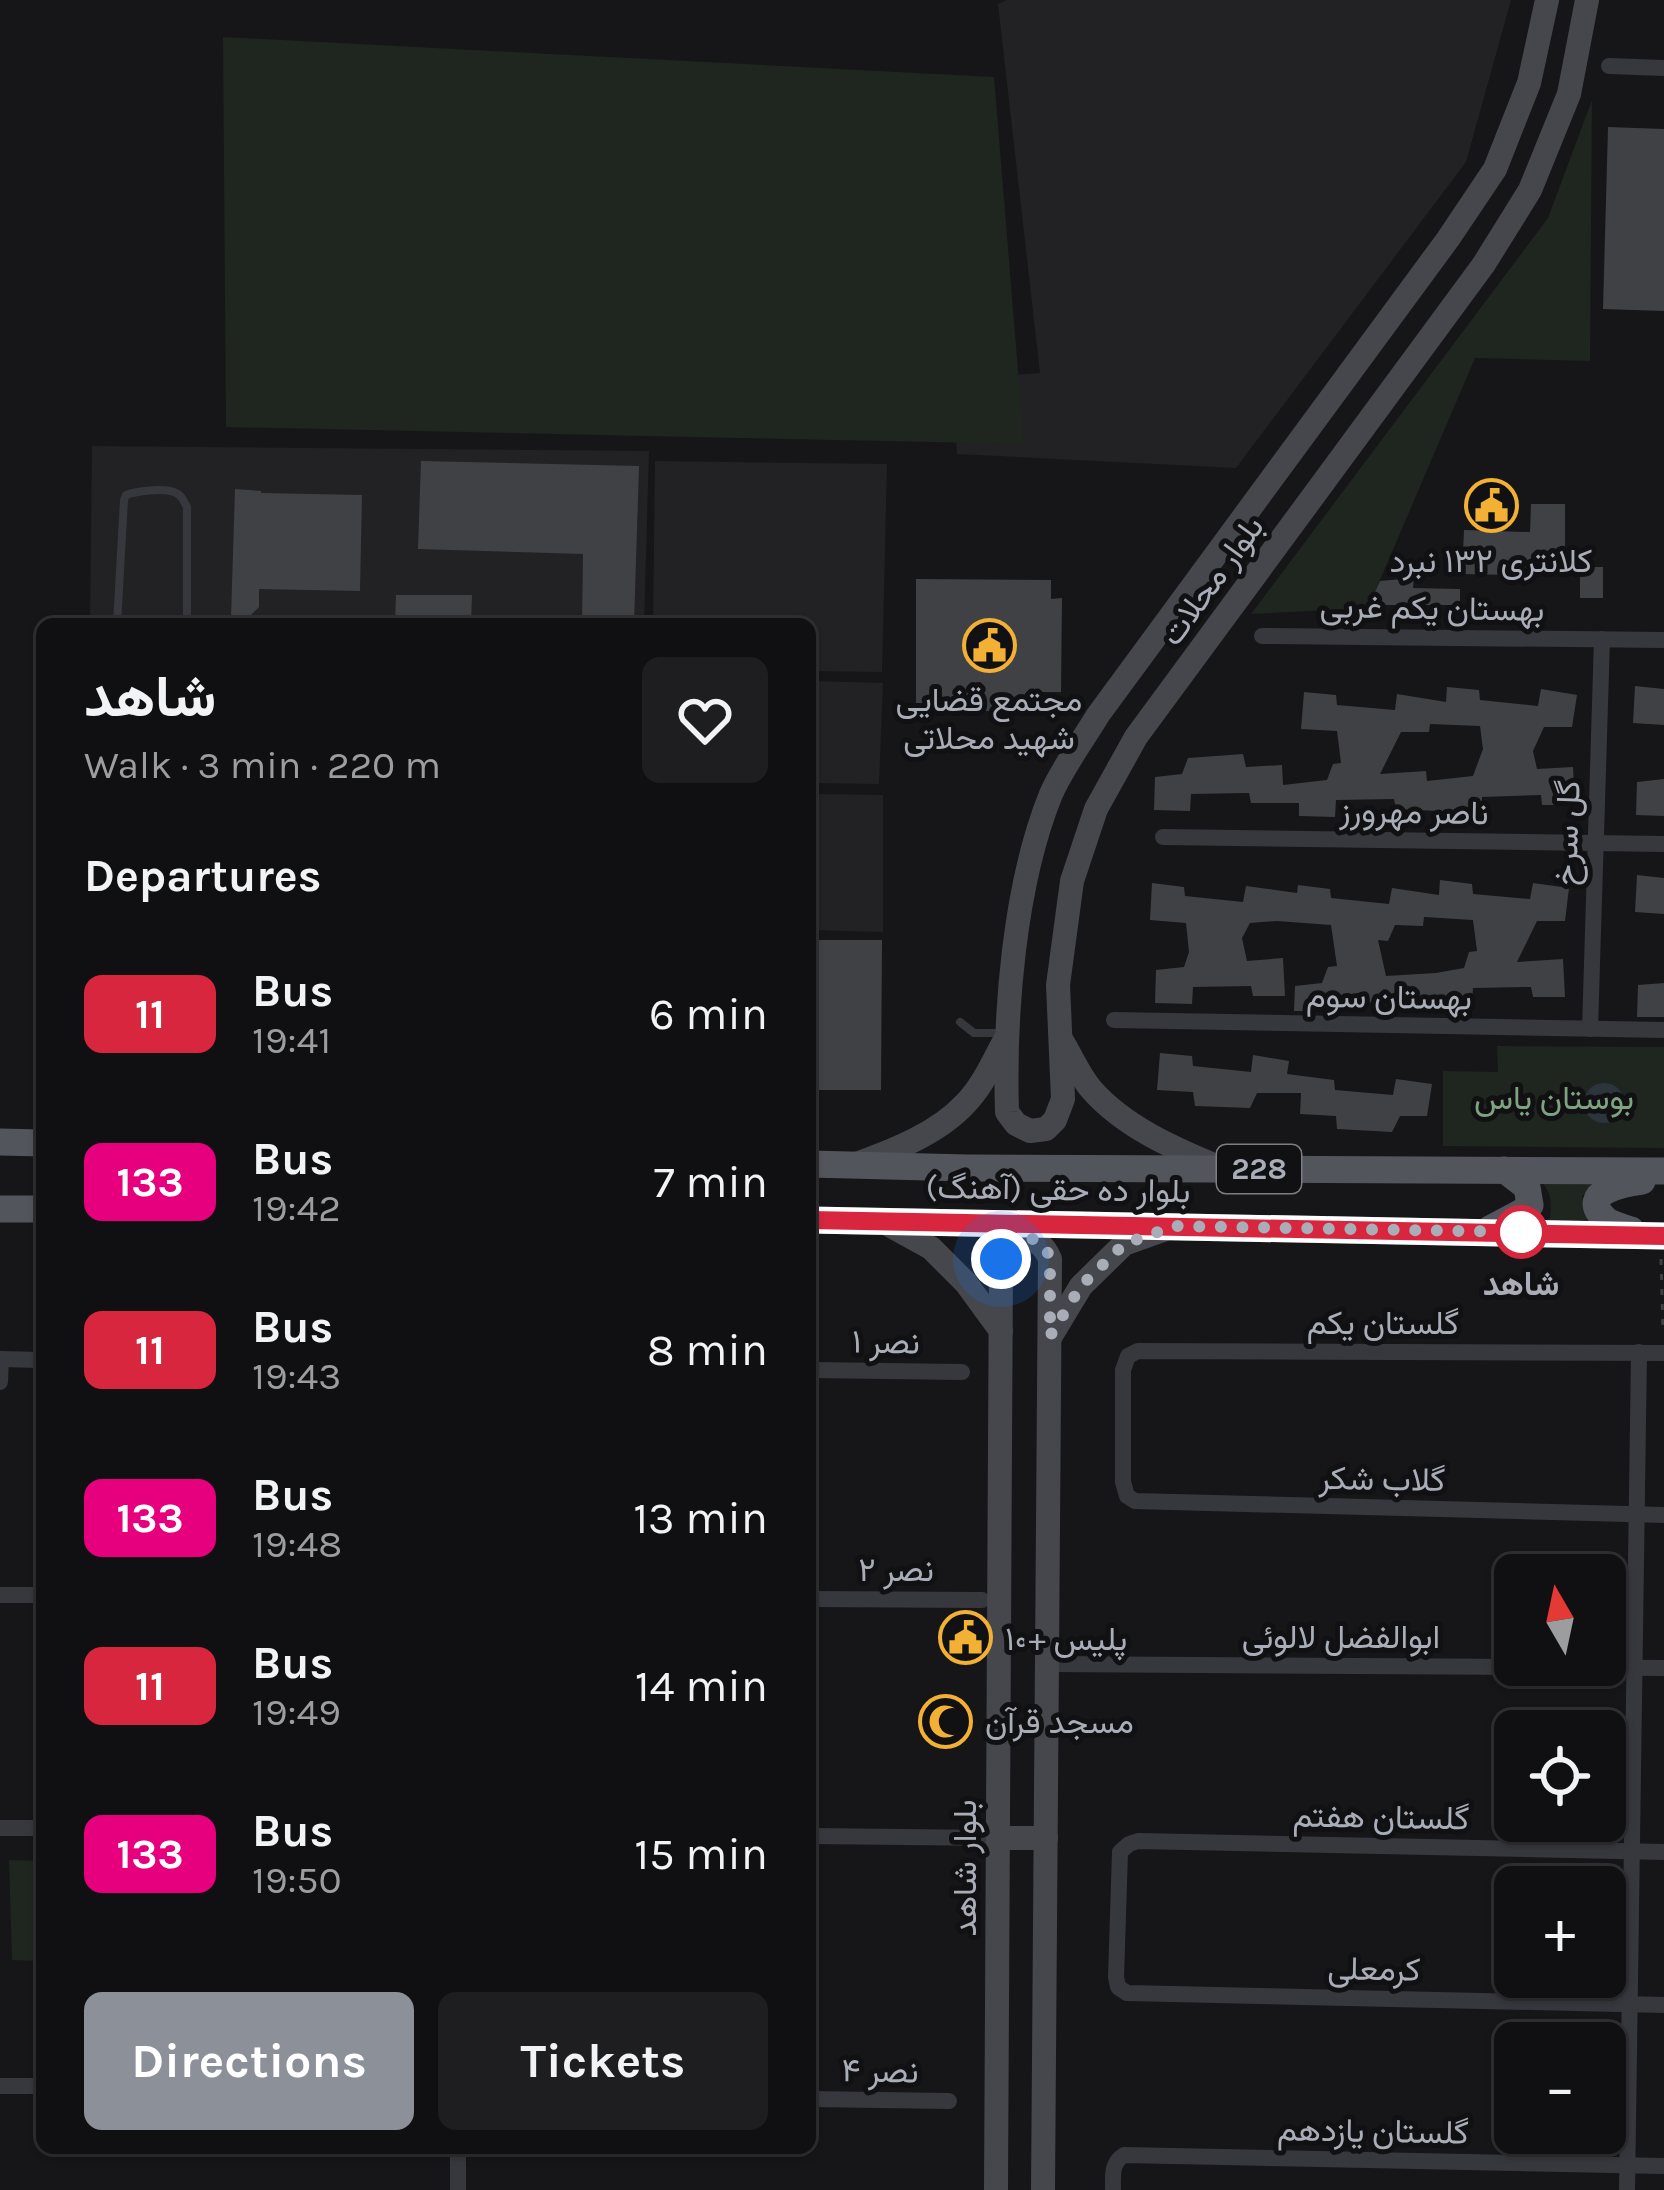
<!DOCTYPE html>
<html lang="en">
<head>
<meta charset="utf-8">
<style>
	:root { --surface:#101012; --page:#1e1e20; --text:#f1f3f6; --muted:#9c9d9f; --line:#303032; --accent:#8c9099 }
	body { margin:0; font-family:Karla,Vazirmatn,sans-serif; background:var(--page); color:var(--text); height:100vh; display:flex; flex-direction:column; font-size:45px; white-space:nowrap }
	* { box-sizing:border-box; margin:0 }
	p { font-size:39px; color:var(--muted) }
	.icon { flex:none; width:66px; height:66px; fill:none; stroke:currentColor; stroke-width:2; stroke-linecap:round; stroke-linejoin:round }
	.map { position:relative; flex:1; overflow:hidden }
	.details { position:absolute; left:36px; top:618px; width:780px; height:1536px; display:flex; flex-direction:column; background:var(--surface); border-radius:18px; box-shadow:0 3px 9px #0004,0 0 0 3px var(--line) }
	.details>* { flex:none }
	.badge { padding:0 24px; border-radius:18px; font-size:42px; line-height:78px }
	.needle { width:78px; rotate:351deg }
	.tools { position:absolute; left:1494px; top:1554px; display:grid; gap:24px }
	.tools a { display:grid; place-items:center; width:132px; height:132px; border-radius:18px; background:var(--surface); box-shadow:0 3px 9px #0004,0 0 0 3px var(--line); font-size:60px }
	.you { position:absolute; width:60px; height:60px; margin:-30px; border:9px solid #fff; border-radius:50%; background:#1a73e8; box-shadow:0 0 0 18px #1a73e833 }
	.map>.badge { position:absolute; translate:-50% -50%; box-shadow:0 0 0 6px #fff }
	h2 { padding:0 48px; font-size:45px; line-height:108px }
	.round { display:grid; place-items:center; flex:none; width:126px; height:126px; border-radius:18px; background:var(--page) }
	.overview { display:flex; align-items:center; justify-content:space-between; height:204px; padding:0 48px }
	h1 { font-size:57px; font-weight:700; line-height:90px }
	.primary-button { display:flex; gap:24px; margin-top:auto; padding:24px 48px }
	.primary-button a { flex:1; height:138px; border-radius:18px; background:var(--accent); color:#fff; font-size:48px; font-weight:700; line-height:138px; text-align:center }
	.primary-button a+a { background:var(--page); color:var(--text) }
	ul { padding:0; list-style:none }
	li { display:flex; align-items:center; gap:36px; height:168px; padding:0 48px }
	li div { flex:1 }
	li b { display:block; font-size:45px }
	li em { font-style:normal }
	li .badge { min-width:132px; font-weight:700; text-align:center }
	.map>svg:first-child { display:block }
	.built { fill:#222225 }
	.green { fill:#1e261f }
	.water { fill:#2c353c }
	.building { fill:#404145; fill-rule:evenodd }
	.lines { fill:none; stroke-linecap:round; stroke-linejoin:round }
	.path { stroke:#3d3f44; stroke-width:3; stroke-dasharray:6 9; stroke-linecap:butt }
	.service { stroke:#37383d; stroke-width:8 }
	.minor { stroke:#37383d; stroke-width:16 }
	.secondary { stroke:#45474d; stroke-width:24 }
	.primary { stroke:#53555c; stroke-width:27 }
	.line-casing { stroke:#fff; stroke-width:27 }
	.line { stroke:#d7263d; stroke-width:18 }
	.walk { stroke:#a8adb8; stroke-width:12; stroke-dasharray:0 21.6 }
	.stop-dot { fill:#fff; stroke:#d7263d; stroke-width:6 }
	.labels { text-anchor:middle; stroke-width:10; stroke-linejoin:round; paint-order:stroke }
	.shield { fill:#111113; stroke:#7b7e86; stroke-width:3 }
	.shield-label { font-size:30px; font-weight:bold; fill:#a8adb8 }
	.poi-label { font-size:33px; fill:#a8adb8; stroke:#111113 }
	.street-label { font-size:33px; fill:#a8adb8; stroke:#111113 }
	.park-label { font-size:33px; fill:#7fa381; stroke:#111113 }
	.stop-label { font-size:33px; font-weight:bold; fill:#a8adb8; stroke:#111113 }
</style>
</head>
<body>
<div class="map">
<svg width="1664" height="2190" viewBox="0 0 1664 2190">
	<rect width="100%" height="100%" fill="#161618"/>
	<g class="built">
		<polygon points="1007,0 1511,0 1466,162 1236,468 957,454 953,379 1040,373 998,4"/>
		<polygon points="92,446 649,451 644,624 90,624"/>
		<polygon points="655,461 887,464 882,672 810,671 810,624 653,624"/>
		<polygon points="810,681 883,683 879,784 810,783"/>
		<polygon points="810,794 883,795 883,932 810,930"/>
	</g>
	<g class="green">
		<polygon points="223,37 994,77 1024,444 226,427"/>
		<polygon points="1592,100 1590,361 1475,358 1368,608 1251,614 1548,218"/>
		<polygon points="1497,1046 1664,1047 1664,1148 1443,1146 1443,1071 1498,1072"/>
		<path d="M1540,1179l60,1 -18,16 2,11 10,17h-57l13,-6c2,-18 1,-25 -10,-39z"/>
		<polygon points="9,1860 42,1861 42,1961 12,1960"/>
	</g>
	<circle class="water" cx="1604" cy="1103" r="20"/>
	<g class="building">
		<polygon points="1608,127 1664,129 1664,311 1603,309"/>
		<polygon points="421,461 639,466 634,624 582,624 583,554 418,549"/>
		<polygon points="235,489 261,491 261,493 362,495 360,591 259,589 259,607 248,618 231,618"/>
		<polygon points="1531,504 1565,504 1565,576 1462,574 1464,530 1530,532"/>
		<rect x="1580" y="567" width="23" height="31"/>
		<polygon points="1414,578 1413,588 1460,589 1460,605 1369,605 1380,581"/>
		<polygon points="916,579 1051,580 1051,599 1062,598 1061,692 1043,692 1043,711 916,711"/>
		<polygon points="396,595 472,595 471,624 395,624"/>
		<polygon points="1635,686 1664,689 1664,725 1633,723"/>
		<path d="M1447,687l32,3 1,10 58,6 3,-17 36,6 -5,32h-28l-11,24 4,18 36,-2 2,38h-33l-1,-10 -59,2v16l-86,-4 -2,-10 -58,1 -1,17 -36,-1v-13h-48l-2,-10 -58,1 -1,17 -36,-1 1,-33 27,-3 6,-16 55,-4 3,13 36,-2 1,20 44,-5 6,-16 8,-1 -4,-32 -36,-2 3,-37 32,3 1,10 58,5 2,-16 49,8zM1430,724l50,2 3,23 -10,27 -46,5 -1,-10 -46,3 21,-42h28z"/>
		<polygon points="1664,779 1664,816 1636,815 1637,782"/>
		<polygon points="1637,875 1664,878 1664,914 1635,912"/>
		<path d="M1440,880l32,4 1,10 57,5 3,-16 36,5 -4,33h-28l-20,41 46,-3 2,38h-32l-2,-10 -58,1 -1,17 -49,-2v9h-32l-2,-10 -58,1v8h-37l1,-25 27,-3 6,-16 9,-1 -6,-41 -54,-4 -27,2 -8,15 5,23 36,-3 2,38h-32l-2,-10 -58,1 -1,17 -37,-1 1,-33 28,-3 5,-15 -3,-29 -36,-3 2,-37 32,4 1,9 58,6 3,-16 51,7 1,-8 32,4 1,9 58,6 3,-16 47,7zM1424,917l49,3 4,31 -8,1 -5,16 -28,5 -50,3 -8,-36 10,1 7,-16 28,1z"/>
		<polygon points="810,940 882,940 881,1090 810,1090"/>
		<polygon points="1664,983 1664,1017 1637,1017 1638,985"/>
		<polygon points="1160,1053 1192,1056 1193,1066 1251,1072 1253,1055 1289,1061 1287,1074 1334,1080 1335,1090 1393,1095 1396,1079 1432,1084 1427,1116 1400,1116 1392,1132 1337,1129 1336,1116 1300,1114 1301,1093 1257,1093 1250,1108 1195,1106 1193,1092 1157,1090"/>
		<polygon points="1508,1869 1541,1872 1539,1887 1506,1887"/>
	</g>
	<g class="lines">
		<polyline class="path" points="1661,1259 1663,1333"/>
		<g class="service">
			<path d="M117,624l7,-124 2,-5c11,-4 36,-7 48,-3 8,3 9,8 13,15v117"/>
			<polyline points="960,1022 974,1033 1002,1033"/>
		</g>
		<g class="minor">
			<polyline points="1609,66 1664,68"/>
			<polyline points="1262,636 1664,640"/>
			<polyline points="1163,837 1664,844"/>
			<polyline points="1114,1020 1664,1030"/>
			<polyline points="1590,1029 1602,639"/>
			<polyline points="1664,1353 1138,1351 1128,1356 1123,1370 1123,1482 1127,1496 1135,1501 1664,1515"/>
			<polyline points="0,1359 42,1360"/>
			<polyline points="810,1370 962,1372"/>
			<polyline points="0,1382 1,1359"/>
			<polyline points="0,1595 42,1595"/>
			<polyline points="810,1599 982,1600"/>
			<polyline points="1047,1664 1664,1668"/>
			<polyline points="0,1828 42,1828"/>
			<polyline points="810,1836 998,1838"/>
			<polyline points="1664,1852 1138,1841 1129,1844 1120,1852 1116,1977 1118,1987 1127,1993 1664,2005"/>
			<polyline points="0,2086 42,2086"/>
			<polyline points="810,2099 949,2101"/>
			<polyline points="458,2190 458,2148"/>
			<path d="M1113,2190c0,-14 -2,-27 11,-35l540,11"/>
			<polyline points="1627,2190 1639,1352"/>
		</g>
		<g class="secondary">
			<path d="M1547,0l-18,83 -34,86 -47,70 -350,476c-15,25 -35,52 -47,79 -37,91 -47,220 -44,318l9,12 14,7 16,-2 9,-9 8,-21 -5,-114 14,-104 24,-72 40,-72 348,-473 46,-74 39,-96 18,-94"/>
			<path d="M1061,1039c10,16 18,36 30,50 33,38 84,60 130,79"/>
			<path d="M859,1163c36,-13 79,-30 106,-59 18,-18 28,-43 40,-64"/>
			<polyline points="882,1221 931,1248 966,1283 1001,1331"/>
			<polyline points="1052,1334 1081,1286 1124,1244 1163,1230"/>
			<polyline points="998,1838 1046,1838"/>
			<path d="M996,2190l5,-931c8,-31 38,-27 49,0l-7,931"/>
		</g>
		<g class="primary">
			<polyline points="0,1142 42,1143"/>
			<polyline points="810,1164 967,1168 1664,1171"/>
			<polyline points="0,1209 42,1209"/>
			<polyline points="810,1220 1664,1236"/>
			<polyline points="1490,1229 1522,1212 1530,1205 1527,1187 1505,1170"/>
			<path d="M1631,1230c-8,-3 -22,-6 -27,-12 -27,-27 23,-35 38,-37"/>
		</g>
	</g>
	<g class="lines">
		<defs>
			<polyline id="line" points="810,1220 1664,1236"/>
		</defs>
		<use href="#line" class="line-casing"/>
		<use href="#line" class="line"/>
		<path class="walk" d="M1001,1259c6,-21 15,-24 36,-19l9,8 4,11v77l31,-50 43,-42 51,-18 346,6"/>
	</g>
	<defs>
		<symbol id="civic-ring" viewBox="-11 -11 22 22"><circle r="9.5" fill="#111113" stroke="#f2b134" stroke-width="1.5"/><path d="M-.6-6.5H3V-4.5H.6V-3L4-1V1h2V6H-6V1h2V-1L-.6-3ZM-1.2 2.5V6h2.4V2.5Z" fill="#f2b134"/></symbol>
		<symbol id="mosque-ring" viewBox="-11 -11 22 22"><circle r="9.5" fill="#111113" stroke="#f2b134" stroke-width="1.5"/><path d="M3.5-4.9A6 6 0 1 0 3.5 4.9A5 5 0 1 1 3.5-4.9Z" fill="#f2b134"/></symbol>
	</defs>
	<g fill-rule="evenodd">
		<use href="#civic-ring" x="1462" y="476" width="59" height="59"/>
		<use href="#civic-ring" x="960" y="616" width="59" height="59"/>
		<use href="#civic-ring" x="936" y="1608" width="59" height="59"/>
		<use href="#mosque-ring" x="916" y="1692" width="59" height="59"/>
	</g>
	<circle class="stop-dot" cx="1521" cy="1232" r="24"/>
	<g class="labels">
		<rect class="shield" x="1217" y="1145" width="84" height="48" rx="9"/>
		<g class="shield-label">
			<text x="1259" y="1179">228</text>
		</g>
		<g class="poi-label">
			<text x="1491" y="572">کلانتری ۱۳۲ نبرد</text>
			<text x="989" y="711">مجتمع قضایی<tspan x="989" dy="38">شهید محلاتی</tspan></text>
			<text x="1005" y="1650" text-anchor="start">پلیس +۱۰</text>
			<text x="985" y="1733" text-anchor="start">مسجد قرآن</text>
		</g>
		<g class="street-label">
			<text transform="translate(1211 580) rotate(-54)" y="12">بلوار محلات</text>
			<text transform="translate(1432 607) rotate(1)" y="12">بهستان یکم غربی</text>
			<text transform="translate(1414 811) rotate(1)" y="12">ناصر مهرورز</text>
			<text transform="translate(1566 833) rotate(-88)" y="12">گل سرخ</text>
			<text transform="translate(1389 996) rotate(1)" y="12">بهستان سوم</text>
			<text transform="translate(1058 1188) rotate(1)" y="12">بلوار ده حقی (آهنگ)</text>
			<text x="1383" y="1334">گلستان یکم</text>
			<text transform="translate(886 1341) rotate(1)" y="12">نصر ۱</text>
			<text transform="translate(1382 1478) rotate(1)" y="12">گلاب شکر</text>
			<text x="896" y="1581">نصر ۲</text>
			<text x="1341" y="1648">ابوالفضل لالوئی</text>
			<text transform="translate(1381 1816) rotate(1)" y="12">گلستان هفتم</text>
			<text transform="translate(964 1868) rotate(-90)" y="12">بلوار شاهد</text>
			<text transform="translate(1374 1968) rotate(1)" y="12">کرمعلی</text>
			<text transform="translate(880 2070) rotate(1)" y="12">نصر ۴</text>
			<text transform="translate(1373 2130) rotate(1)" y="12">گلستان یازدهم</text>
		</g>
		<g class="park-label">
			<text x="1554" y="1109">بوستان یاس</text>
		</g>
		<g class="stop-label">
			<text x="1521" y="1295">شاهد</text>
		</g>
	</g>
</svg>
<div class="tools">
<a><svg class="needle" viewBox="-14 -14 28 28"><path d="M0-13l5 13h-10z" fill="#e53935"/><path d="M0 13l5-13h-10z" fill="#9c9d9f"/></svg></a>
<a><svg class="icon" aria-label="locate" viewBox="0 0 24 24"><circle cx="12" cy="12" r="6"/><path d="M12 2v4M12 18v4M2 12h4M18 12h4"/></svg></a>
<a>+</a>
<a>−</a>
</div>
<div class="you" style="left:1001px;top:1259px"></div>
<section class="details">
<div class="overview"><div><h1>شاهد</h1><p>Walk · 3 min · 220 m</p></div><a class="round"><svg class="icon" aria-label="heart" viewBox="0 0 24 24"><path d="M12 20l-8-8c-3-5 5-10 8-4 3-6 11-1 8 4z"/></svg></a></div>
<h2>Departures</h2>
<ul>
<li><span class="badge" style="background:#d7263d;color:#fff">11</span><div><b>Bus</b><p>19:41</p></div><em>6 min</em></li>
<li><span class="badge" style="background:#e6007e;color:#fff">133</span><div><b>Bus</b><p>19:42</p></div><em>7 min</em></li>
<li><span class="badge" style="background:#d7263d;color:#fff">11</span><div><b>Bus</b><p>19:43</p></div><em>8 min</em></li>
<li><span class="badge" style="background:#e6007e;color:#fff">133</span><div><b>Bus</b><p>19:48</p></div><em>13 min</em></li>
<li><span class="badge" style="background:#d7263d;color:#fff">11</span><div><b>Bus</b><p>19:49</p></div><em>14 min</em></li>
<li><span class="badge" style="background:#e6007e;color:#fff">133</span><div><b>Bus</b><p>19:50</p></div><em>15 min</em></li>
</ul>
<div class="primary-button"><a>Directions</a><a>Tickets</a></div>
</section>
</div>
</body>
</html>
